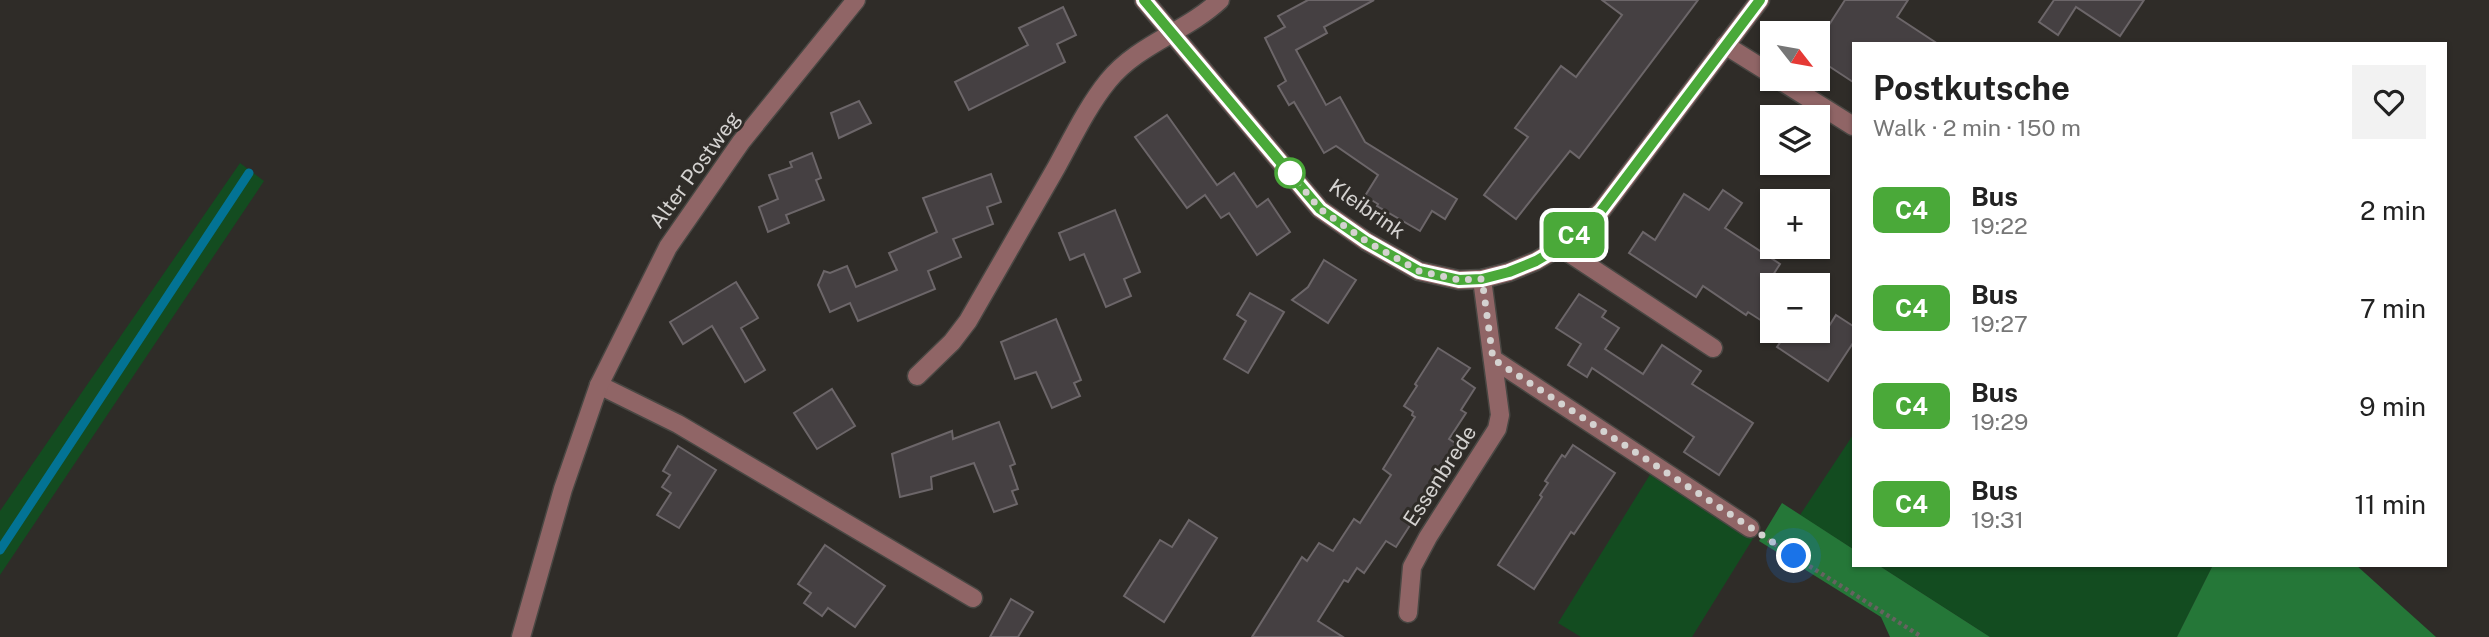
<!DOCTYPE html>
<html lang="en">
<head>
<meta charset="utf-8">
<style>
	:root { --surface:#fff; --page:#f2f2f2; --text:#222; --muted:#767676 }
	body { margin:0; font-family:"Public Sans",sans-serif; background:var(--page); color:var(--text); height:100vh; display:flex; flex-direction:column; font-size:26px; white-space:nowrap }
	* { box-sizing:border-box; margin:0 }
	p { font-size:23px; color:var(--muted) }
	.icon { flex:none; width:38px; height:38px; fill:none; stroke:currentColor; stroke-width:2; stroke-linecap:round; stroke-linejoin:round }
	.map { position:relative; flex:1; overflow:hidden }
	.details { position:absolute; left:1852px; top:42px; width:595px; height:525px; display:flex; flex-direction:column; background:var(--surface); border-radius:0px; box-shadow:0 2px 5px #0004 }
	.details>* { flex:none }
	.badge { padding:0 14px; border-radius:10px; font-size:24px; line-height:46px }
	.needle { width:46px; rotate:121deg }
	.fabs { position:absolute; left:1760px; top:21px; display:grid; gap:14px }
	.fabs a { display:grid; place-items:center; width:70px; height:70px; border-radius:0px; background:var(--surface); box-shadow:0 2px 5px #0004; font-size:35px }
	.you { position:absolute; width:35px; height:35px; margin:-18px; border:5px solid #fff; border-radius:50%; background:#1a73e8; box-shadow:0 0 0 10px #1a73e833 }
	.map>.badge { position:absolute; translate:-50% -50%; box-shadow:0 0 0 4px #fff }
	.round { display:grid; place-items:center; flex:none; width:74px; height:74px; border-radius:0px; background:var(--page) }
	.summary { display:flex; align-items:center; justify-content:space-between; height:119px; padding:0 21px }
	h1 { font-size:33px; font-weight:700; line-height:52px }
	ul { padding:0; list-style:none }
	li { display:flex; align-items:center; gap:21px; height:98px; padding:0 21px }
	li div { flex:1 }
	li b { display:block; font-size:26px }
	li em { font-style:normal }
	li .badge { min-width:77px; font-weight:700; text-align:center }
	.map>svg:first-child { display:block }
	.green { fill:#134c20 }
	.forest { fill:#257738 }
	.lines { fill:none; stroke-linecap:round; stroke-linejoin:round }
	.stream { stroke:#037394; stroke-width:9 }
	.building { fill:#454042; stroke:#6c6669; stroke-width:2 }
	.minor-casing { stroke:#494743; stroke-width:21 }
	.path { stroke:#666360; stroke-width:4.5; stroke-dasharray:3.5 3.5; stroke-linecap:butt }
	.minor { stroke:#906566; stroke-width:18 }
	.line-casing { stroke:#fff; stroke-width:16 }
	.line { stroke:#4aa939; stroke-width:10 }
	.walk { stroke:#d4d2d0; stroke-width:7; stroke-dasharray:0 12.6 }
	.stop-dot { fill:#fff; stroke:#4aa939; stroke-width:3.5 }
	.labels { text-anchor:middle; stroke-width:6; stroke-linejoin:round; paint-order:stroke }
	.street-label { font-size:21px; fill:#d4d2d0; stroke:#2f2c28 }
</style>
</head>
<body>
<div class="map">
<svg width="2489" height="637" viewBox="0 0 2489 637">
	<rect width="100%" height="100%" fill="#2f2c28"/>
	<g class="green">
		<polygon points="240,163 264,181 0,575 0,511"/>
		<polygon points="1853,435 1853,549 1800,515"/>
		<polygon points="1651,473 1754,537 1692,637 1581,637 1558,623"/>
		<polygon points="1878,565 2213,565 2177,637 1990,637"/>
	</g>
	<g class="forest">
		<polygon points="1782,503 1853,549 1853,565 1878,565 1990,637 1890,637 1881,617 1759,541"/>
		<polygon points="2213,565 2356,565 2436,637 2177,637"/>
	</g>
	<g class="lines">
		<polyline class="stream" points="0,550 249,173"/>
	</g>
	<g class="building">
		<polygon points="1308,0 1374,0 1324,27 1327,33 1296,50 1326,105 1340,97 1365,142 1457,199 1445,219 1432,211 1420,231 1377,206 1378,204 1365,196 1378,175 1336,146 1324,153 1294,102 1289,105 1278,86 1286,81 1265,38 1285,27 1278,16"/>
		<polygon points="1602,0 1698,0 1579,158 1570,151 1516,219 1484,195 1528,137 1515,128 1561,66 1576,77 1622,15"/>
		<polygon points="1845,0 1908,0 1897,17 1938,44 1853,44 1853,82 1818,59 1818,42"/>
		<polygon points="2054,0 2144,0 2120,36 2076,7 2058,35 2039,22"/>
		<polygon points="1063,7 1076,35 1057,44 1065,62 969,110 955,82 1028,45 1019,28"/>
		<polygon points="859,101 871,123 839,138 831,113"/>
		<polygon points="1167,115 1217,185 1234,173 1257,207 1268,199 1290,232 1257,255 1229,213 1221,218 1205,195 1187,208 1135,137"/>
		<polygon points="812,153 821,178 816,180 824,200 786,215 789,223 768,232 759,207 778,199 769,175 792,167 790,162"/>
		<polygon points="991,174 1001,202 987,207 993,224 953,239 961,257 928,271 935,289 858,321 850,303 830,312 818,285 824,271 830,273 847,266 856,287 897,270 889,253 937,232 923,198"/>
		<polygon points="1723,190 1742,203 1725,228 1780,264 1773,275 1773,328 1748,312 1746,315 1703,286 1696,297 1629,253 1643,232 1655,240 1684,194 1709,210"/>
		<polygon points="1115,210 1140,272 1124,279 1131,296 1106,307 1084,254 1070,260 1059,233"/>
		<polygon points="1324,260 1356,280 1328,323 1292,300 1308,287"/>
		<polygon points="736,282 758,318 741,328 765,370 745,382 712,326 683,344 670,322"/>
		<polygon points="1250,293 1284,312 1248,373 1224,359 1246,321 1237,315"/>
		<polygon points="1579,294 1606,311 1602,317 1619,328 1605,349 1643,374 1662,345 1701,371 1692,384 1753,423 1719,475 1684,452 1694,437 1592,368 1587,377 1568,365 1581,344 1556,328"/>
		<polygon points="1836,315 1853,326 1853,343 1828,381 1777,347 1788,331 1826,331"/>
		<polygon points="1056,319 1081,380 1074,383 1080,396 1052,408 1036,372 1015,379 1001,342"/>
		<polygon points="1438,348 1470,368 1462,379 1475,388 1461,410 1466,413 1449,439 1458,445 1453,452 1456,454 1396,547 1386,541 1364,573 1357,568 1348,582 1344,580 1318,621 1343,637 1252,637 1302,557 1307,561 1319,543 1333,551 1354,519 1360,523 1391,475 1383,469 1415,417 1412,415 1413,412 1404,406 1417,386 1415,384"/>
		<polygon points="832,389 855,426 817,449 794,413"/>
		<polygon points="999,422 1015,464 1010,466 1018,489 1012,491 1017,504 994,512 974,463 931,477 932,489 900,497 892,454 952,431 953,439"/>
		<polygon points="1573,445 1615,473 1574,534 1571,532 1534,589 1498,565 1542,497 1540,495 1548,483 1545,481 1562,455 1565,457"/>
		<polygon points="678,446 716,470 679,528 657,515 671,493 662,487 670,475 663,471"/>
		<polygon points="1189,520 1217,538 1164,622 1124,596 1160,540 1172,547"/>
		<polygon points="825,545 885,586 855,627 828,608 822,616 804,603 811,593 798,584"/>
		<polygon points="1011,599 1033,612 1018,637 990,637"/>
	</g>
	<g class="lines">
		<defs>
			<g id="minor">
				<polyline points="1144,0 1320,209 1366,241 1419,271 1459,280 1482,279 1509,272 1536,261 1560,247 1601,211 1760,0"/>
				<polyline points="1725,45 1773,75"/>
				<polyline points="1778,79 1853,126"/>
				<polyline points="1560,247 1713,348"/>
				<polyline points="1493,359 1750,528"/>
				<path d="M917,376l35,-34 16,-21c29,-51 59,-102 88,-153 16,-29 31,-61 52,-87 30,-37 78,-49 112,-81"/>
				<polyline points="599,385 678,424 973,598"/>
				<polyline points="1408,613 1412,567 1428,537 1497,429 1500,415 1482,279"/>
				<polyline points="521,637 563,489 599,385 668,247 741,142 856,0"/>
			</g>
		</defs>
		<use href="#minor" class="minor-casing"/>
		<polyline class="path" points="1768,540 1922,637"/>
		<use href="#minor" class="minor"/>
	</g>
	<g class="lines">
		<defs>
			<polyline id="line" points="1144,0 1320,209 1366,241 1419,271 1459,280 1482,279 1509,272 1536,261 1560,247 1601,211 1760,0"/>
		</defs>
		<use href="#line" class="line-casing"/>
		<use href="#line" class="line"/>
		<polyline class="walk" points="1290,173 1320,209 1366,241 1419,271 1459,280 1482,279 1493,359 1794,556"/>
	</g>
	<circle class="stop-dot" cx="1290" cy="173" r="14"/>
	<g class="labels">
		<g class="street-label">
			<text transform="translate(695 170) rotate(-54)" y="7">Alter Postweg</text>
			<text transform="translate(1367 209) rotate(35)" y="7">Kleibrink</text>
			<text transform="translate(1440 476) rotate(-57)" y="7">Essenbrede</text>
		</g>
	</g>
</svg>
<div class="fabs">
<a><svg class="needle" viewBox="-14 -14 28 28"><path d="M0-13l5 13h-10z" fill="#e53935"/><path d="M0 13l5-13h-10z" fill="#767676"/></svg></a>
<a><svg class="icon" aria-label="layers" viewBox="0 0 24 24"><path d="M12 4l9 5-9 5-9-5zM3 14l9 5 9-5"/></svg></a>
<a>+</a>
<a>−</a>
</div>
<div class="you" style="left:1794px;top:556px"></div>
<b class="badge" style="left:1574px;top:235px;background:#4aa939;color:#fff">C4</b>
<section class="details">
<div class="summary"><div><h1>Postkutsche</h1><p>Walk · 2 min · 150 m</p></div><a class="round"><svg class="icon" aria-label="heart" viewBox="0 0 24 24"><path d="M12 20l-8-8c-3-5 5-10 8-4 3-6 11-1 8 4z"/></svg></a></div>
<ul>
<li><span class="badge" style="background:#4aa939;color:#fff">C4</span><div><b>Bus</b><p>19:22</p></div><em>2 min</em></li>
<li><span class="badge" style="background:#4aa939;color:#fff">C4</span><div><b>Bus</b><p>19:27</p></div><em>7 min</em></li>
<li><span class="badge" style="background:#4aa939;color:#fff">C4</span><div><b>Bus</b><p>19:29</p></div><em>9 min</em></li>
<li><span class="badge" style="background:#4aa939;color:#fff">C4</span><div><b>Bus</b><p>19:31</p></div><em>11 min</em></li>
</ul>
</section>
</div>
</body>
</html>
